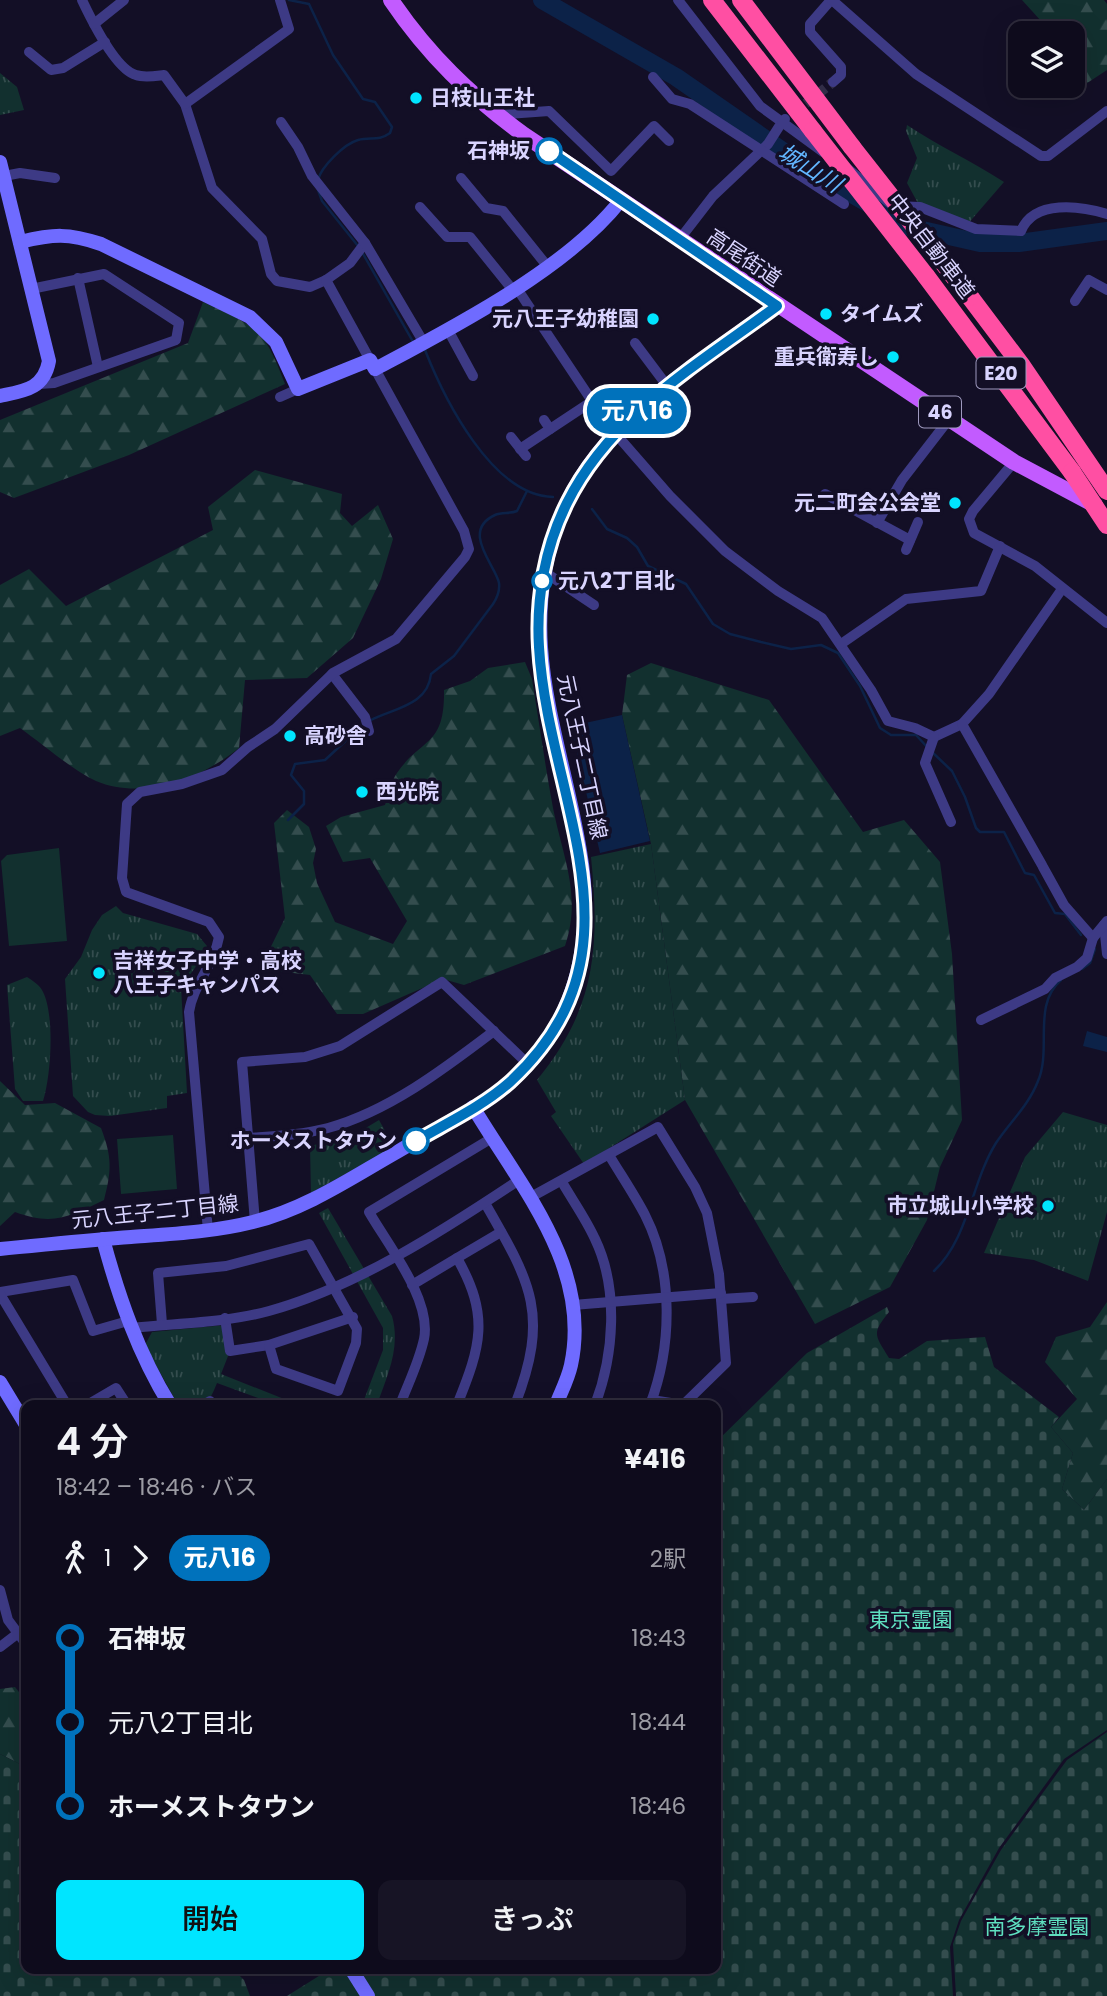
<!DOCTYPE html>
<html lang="ja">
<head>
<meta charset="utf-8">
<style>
	:root { --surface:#0e0b1c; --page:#171425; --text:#f1f3f6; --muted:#9b9ba3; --line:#2e2b3b; --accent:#00e5ff }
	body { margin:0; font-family:Poppins,"Noto Sans JP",sans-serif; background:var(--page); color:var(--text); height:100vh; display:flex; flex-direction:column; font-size:26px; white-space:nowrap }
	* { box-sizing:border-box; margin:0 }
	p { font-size:23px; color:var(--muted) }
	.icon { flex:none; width:38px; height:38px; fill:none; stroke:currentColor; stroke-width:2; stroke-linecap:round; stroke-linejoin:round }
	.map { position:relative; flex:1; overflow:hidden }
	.drawer { position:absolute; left:21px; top:1400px; width:700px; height:574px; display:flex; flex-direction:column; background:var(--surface); border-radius:14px; box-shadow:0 7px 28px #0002,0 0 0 2px var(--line) }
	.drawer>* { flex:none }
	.badge { padding:0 14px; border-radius:23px; font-size:24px; line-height:46px }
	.fabs { position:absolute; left:1008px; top:21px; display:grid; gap:14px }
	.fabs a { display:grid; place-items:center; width:77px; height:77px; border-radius:14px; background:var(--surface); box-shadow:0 7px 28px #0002,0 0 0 2px var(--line); font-size:35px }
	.map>.badge { position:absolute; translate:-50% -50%; box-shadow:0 0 0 4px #fff }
	.legs { display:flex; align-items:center; gap:10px; height:77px; padding:0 35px; font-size:23px }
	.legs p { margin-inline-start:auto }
	.headline { display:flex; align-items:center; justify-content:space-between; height:119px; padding:0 35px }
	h1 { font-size:38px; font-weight:600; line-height:52px }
	.button { display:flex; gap:14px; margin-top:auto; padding:14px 35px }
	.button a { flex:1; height:80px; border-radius:14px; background:var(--accent); color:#111; font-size:28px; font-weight:600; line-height:80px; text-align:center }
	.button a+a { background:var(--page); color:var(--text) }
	ul { padding:0 35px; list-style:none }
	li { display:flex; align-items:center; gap:24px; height:84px; font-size:26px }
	li i { display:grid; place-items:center; width:10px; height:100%; margin:0 9px; background:currentColor }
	li i::after { content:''; width:18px; height:18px; margin:-9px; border:5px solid; border-radius:50%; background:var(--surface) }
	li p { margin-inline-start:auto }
	li:first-child i { background:linear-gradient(#0000 50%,currentColor 0) }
	li:last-child i { background:linear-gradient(currentColor 50%,#0000 0) }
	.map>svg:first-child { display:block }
	.green { fill:#12302f }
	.forest { fill:url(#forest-firs) }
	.cemetery { fill:url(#cemetery-stones) }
	.park { fill:url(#park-tufts) }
	.water { fill:#0c2248 }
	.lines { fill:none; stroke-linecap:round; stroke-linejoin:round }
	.stream { stroke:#0c2248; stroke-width:2.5 }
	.river { stroke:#0c2248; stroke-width:18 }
	.street-tunnel { stroke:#312d47; stroke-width:10; stroke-dasharray:10 5; stroke-linecap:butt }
	.street { stroke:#3d3a85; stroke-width:10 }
	.secondary { stroke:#6f6bff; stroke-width:14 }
	.primary { stroke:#c25bff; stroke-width:16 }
	.highway { stroke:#ff4fa3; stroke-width:18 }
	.highway-bridge { stroke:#ff4fa3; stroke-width:18 }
	.line-1-casing { stroke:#fff; stroke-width:16 }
	.line-1 { stroke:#0072bc; stroke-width:10 }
	.poi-dot { fill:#00e5ff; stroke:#130f26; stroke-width:2.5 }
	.stop-1-dot { fill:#fff; stroke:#0072bc; stroke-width:3.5 }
	.labels { text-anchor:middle; stroke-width:7; stroke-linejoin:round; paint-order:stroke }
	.shield { fill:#130f26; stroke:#9e99be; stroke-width:2 }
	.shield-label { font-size:19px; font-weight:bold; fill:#d9d4ff }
	.poi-label { font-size:21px; font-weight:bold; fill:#d9d4ff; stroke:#130f26; text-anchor:start }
	.stop-label { font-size:21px; font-weight:bold; fill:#d9d4ff; stroke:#130f26; text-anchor:end }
	.street-label { font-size:21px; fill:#d9d4ff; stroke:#130f26 }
	.park-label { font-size:21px; fill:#5fe0c0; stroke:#130f26 }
	.water-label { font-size:23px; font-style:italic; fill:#62b6ff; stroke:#130f26 }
</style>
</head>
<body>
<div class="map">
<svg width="1107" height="1996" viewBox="0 0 1107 1996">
	<defs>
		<pattern id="forest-firs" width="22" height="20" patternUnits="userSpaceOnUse" patternTransform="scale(1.75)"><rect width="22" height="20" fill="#12302f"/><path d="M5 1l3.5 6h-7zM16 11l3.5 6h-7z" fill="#344d4e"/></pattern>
		<pattern id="cemetery-stones" width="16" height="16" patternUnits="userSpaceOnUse" patternTransform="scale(1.75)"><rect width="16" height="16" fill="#12302f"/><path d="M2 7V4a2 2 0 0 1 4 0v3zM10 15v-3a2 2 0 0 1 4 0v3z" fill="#344d4e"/></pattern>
		<pattern id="park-tufts" width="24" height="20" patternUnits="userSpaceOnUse" patternTransform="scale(1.75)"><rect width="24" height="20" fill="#12302f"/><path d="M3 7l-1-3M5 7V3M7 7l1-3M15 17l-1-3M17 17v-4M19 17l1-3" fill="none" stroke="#344d4e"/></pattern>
	</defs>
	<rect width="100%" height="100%" fill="#130f26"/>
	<g class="green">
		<polygon points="59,848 67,941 9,946 1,861 7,855"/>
		<polygon points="173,1135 177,1189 121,1194 117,1139"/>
	</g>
	<g class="forest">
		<polygon points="1022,0 1104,0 1107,4 1107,70 1075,91 1070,86 1073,86 1073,33 1052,33"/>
		<path d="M203,302c54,25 61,26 82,82l-156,71 -115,43 -14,-6v-72l188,-77z"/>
		<path d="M255,470l87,24 -2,19 12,13 26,-21 15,34 -12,40 -28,59 -46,40 -62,2 -6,68c-37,30 -95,53 -143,33 -22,-10 -55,-38 -76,-53l-20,8v-151l29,-16 37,37 147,-76 -5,-23z"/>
		<path d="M525,662l7,17c7,43 13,86 21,129 10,50 29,87 12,138l-101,39 -21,-6 -80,35h-26l-27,-39 -50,-6 25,-51 -11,-95 13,-13 22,17 7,22 -3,14 4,20 18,39 58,22 14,-23 -37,-63 -27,4 -17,-36 15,-9 44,-12c4,-10 6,-24 12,-32 25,-36 48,-26 47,-83l26,-9 18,-13z"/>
		<polygon points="651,663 769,700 863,832 904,820 940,862 952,954 962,1120 940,1167 927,1220 890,1287 815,1324 685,1100 651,844 622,715 627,675"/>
		<path d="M0,1081l25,24 30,-2 46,25c11,29 11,42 3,72 -35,17 -51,26 -89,12l-15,14z"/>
		<polygon points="1107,1302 1107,1479 1084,1510 1062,1489 1073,1453 1051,1427 1077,1399 1045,1362 1056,1337 1090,1327"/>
		<polygon points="15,1687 26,1701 26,1767 0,1754 0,1689"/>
	</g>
	<g class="cemetery">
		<path d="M887,1307l2,5c-18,22 -14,23 0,46l10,1 28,-18 58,-4 9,30 65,50 -8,10 22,26 -11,36 22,21 23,-31v251l-43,29 -65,89 -40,72 -9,27 3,49h-666l43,-27h386v-527l91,-89z"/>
		<polygon points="1107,1732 1107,1996 956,1996 953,1944 961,1921 1001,1850 1067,1760"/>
		<polygon points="0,1754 26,1767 26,1969 233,1969 244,1980 250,1996 0,1996"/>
	</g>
	<g class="park">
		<polygon points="0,73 17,87 24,110 0,115"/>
		<path d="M907,125c31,21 65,36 97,57l-38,44 -46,-19 -13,-24 10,-25 -11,-27z"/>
		<path d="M651,844l34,256 -101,64 -33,-48 5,-4 -19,-32c59,-72 63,-133 54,-223z"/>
		<polygon points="116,906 123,913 197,934 207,946 205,954 181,987 187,1093 167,1096 167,1108 110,1116 95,1115 88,1112 73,1096 65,979 81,957 92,930 102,915"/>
		<path d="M27,977c6,4 13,8 16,15 12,24 8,84 0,109h-20l-8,-12 -8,-104z"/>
		<polygon points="1063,1112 1107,1125 1107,1212 1088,1281 1034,1260 984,1253 1025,1157"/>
		<polygon points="379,1120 394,1147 311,1193 310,1146 354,1135"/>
		<path d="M328,1208l64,108c9,32 -5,60 -15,89h-15l21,-55v-22l-64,-115z"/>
		<path d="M226,1325l4,26 -9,23 78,31h-22l-60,-22c-10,25 -12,22 -39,22l-33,-60 7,-13z"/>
	</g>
	<g class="water">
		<polygon points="622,715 650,841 600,853 571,726"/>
		<polygon points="1087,1031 1107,1037 1107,1052 1083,1046"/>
	</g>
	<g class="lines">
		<g class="stream">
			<path d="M289,0l20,4 24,51 30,44 12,3 17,25 -2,6c-12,9 -20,3 -32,7 -14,4 -37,27 -40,40"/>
			<polyline points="318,190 322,201 358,246"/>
			<polyline points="362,252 412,340"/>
			<path d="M425,350c19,48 67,146 128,147"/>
			<polyline points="592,509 607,529 627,538 637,547 648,566 686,584 713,624 730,634 761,642 791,649 821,645 838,653 860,686 880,728 891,735 916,735 928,748"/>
			<path d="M371,720c24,-12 57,-15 60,-46l23,-18 39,-52c4,-6 7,-13 6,-21 -3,-17 -39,-52 -4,-68 7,-3 15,-1 22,-4l10,-20"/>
			<polyline points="932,752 952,771 965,797 976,828 980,832 1004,832 1025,873 1034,875 1055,913 1065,914 1081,935"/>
			<polyline points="288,820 304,804 304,791 291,775 295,764 325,760 365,723"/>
			<polyline points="1082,969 1090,963 1095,949"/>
			<path d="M934,1271c35,-33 37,-88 62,-128 14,-21 33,-38 42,-62 14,-32 -6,-76 23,-101"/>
		</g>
		<polyline class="river" points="542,0 676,77 810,170 909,227 980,243 1019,243 1107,231"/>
		<polyline class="street-tunnel" points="794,113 833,82"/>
		<g class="street">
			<path d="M82,0c9,19 33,69 54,75 8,3 19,1 28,0l21,29 27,84 50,51 9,35 6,7 33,6 16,-7 24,-17 15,-20"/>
			<polyline points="678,0 760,106 782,122 768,144 713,196 679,240"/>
			<polyline points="831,0 810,24 810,32 841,67 841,75 833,82"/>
			<polyline points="832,0 916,74 1041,156 1048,156 1107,111"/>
			<polyline points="94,24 124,0"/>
			<polyline points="29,52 51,70 63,68 105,42"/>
			<polyline points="653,77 672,99 690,104 844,204"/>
			<polyline points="185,104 289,29 280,0"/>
			<polyline points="496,115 549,111 611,171 654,126 669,141"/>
			<polyline points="785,119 782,122 823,152"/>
			<polyline points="281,122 298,147 312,176 365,243 424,343"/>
			<path d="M847,168l46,38 27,1 56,22 45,2c13,-32 60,-25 86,-17"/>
			<polyline points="4,176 20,173 55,178"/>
			<polyline points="461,178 486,208 503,211 548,267"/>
			<polyline points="420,207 447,237 470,237 512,289"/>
			<polyline points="78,278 98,367"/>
			<polyline points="326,280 370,360"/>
			<polyline points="516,287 608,425 670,496 725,551 778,591 822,618 871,690 888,721 915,728 934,737 962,724 989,694 1062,589"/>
			<polyline points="31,289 104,274 179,323 176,340 54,383 39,384"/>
			<polyline points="1075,301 1089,280 1107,290"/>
			<polyline points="448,330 473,376"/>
			<polyline points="635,343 668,387"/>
			<polyline points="280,397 298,389"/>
			<polyline points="544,420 550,429"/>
			<polyline points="511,437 526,456"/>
			<polyline points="520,449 591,402"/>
			<polyline points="1014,462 973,511 969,519 974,533 1035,566 1107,623"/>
			<polyline points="825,494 910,540"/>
			<polyline points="877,523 902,480 950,418"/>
			<polyline points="906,550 918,522"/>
			<polyline points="543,571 594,605"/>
			<polyline points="841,644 906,599 981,591 1000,546"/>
			<polyline points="332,674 365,717 369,731"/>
			<polyline points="962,724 1042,865"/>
			<polyline points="934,737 925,763 951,822"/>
			<polyline points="1043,867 1064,905 1093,938"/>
			<polyline points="1104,925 1107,954"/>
			<polyline points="981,1020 1045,989 1055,978 1077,967 1087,958 1093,938 1107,921"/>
			<path d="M248,1138c27,-2 53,-3 80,-10 61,-17 116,-59 166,-97"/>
			<path d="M609,1155c12,20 25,39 36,60 29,57 27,132 5,190"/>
			<path d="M562,1182c11,19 24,37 33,57 24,50 19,116 0,166"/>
			<polyline points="531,1197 658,1127 695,1187 707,1213 719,1274 726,1363 683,1405 652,1400"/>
			<path d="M485,1203c46,80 65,111 30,202"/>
			<polyline points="255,1222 242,1062 305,1057 340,1046 442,982 528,1064"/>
			<path d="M208,1231l-19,-219c4,-27 25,-47 30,-75l-10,-15 -83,-30 -4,-14 5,-74 13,-12 42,-8 40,-14 26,-23 27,-18 58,-56 63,-34 69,-82 4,-8 -5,-18 -89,-162"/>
			<polyline points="457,1258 501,1232"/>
			<path d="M412,1285l45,-27c33,58 24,88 0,147"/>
			<polyline points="0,1292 73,1280 93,1331 128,1321"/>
			<polyline points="0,1294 67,1405"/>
			<polyline points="721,1299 753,1297"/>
			<polyline points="573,1305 721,1293"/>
			<polyline points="225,1318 230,1351 269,1345 353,1317"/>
			<polyline points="162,1324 158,1273 226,1266 309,1244 357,1329 356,1343 338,1391 276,1369 269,1345"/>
			<path d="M131,1328c45,-5 94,-5 138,-17 87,-24 175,-81 250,-131"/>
			<polyline points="87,1405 116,1388 127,1405"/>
			<polyline points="203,1405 210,1401 212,1405"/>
			<path d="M400,1405c8,-21 19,-43 24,-66 8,-39 -36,-94 -55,-127l123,-74"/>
			<polyline points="0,1590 8,1620 26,1644"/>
			<polyline points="0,1647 17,1634"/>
		</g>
		<g class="secondary">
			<path d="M0,162l49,199c-5,28 -25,30 -49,35"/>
			<path d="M20,242c34,-8 48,-9 81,2l149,73 26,25 22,47 72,-29 5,9c77,-41 192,-100 246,-169"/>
			<path d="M473,1107c47,79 119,160 98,258 -3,14 -10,27 -15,40"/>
			<path d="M103,1239c16,59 35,114 67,166"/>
			<path d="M0,1249c44,-4 87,-9 131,-12 41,-3 82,-5 122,-15 53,-13 98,-44 144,-70 37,-22 79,-41 112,-69 69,-60 86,-145 71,-232 -19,-115 -65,-211 -22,-328 37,-101 138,-157 219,-218"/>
			<polyline points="0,1382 26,1425"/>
			<polyline points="351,1969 368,1996"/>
		</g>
		<path class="primary" d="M391,0c37,55 80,96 133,135l490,327 81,43"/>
		<g class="highway">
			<polyline points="712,0 813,131"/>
			<polyline points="741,0 852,147"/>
			<polyline points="926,276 1072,472"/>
			<polyline points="970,297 1022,366 1107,491"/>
		</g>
		<g class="highway-bridge">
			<polyline points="813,131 926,276"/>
			<polyline points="852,147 970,297"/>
			<polyline points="1072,472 1107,525"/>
		</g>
	</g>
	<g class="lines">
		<defs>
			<path id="line-1" d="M416,1141c31,-18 67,-35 94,-59 143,-132 38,-280 29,-435 -3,-49 6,-100 28,-144 44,-89 133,-140 210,-197l-228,-155"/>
		</defs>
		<use href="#line-1" class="line-1-casing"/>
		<use href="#line-1" class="line-1"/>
	</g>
	<g class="poi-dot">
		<circle cx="416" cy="98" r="7"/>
		<circle cx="826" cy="314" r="7"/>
		<circle cx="653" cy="319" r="7"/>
		<circle cx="893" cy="357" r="7"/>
		<circle cx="955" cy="503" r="7"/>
		<circle cx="290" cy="736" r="7"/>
		<circle cx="362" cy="792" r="7"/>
		<circle cx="99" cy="973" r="7"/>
		<circle cx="1048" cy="1206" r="7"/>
	</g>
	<g class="stop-1-dot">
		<circle cx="549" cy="151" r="12"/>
		<circle cx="542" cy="581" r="9"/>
		<circle cx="416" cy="1141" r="12"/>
	</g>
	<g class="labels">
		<g class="shield">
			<rect x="976.5" y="357.5" width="49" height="31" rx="5"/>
			<rect x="919" y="396.5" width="42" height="31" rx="5"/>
		</g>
		<g class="shield-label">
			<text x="1001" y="380">E20</text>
			<text x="940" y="419">46</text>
		</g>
		<g class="poi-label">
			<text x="430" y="105">日枝山王社</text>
			<text x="840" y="321">タイムズ</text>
			<text x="639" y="326" text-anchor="end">元八王子幼稚園</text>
			<text x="879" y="364" text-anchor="end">重兵衛寿し</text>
			<text x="941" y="510" text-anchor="end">元二町会公会堂</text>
			<text x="304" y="743">高砂舎</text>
			<text x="376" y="799">西光院</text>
			<text x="113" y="968">吉祥女子中学・高校<tspan x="113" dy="24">八王子キャンパス</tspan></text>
			<text x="1034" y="1213" text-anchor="end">市立城山小学校</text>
		</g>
		<g class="stop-label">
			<text x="530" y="158">石神坂</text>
			<text x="558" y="588" text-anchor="start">元八2丁目北</text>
			<text x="397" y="1148">ホーメストタウン</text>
		</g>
		<g class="street-label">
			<text transform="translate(931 246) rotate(52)" y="7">中央自動車道</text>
			<text transform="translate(744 258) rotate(34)" y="7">高尾街道</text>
			<text transform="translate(582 757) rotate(78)" y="7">元八王子二丁目線</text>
			<text transform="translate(155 1212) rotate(-6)" y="7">元八王子二丁目線</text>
		</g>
		<g class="park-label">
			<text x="911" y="1627">東京霊園</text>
			<text x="1037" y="1934">南多摩霊園</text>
		</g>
		<g class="water-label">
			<text transform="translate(810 168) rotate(32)" y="8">城山川</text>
		</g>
	</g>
</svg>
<div class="fabs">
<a><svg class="icon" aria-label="layers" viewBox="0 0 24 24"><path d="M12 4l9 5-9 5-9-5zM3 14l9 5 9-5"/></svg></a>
</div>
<b class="badge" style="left:637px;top:411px;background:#0072bc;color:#fff">元八16</b>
<section class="drawer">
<div class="headline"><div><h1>4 分</h1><p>18:42 – 18:46 · バス</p></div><b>¥416</b></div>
<div class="legs"><svg class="icon" aria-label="walk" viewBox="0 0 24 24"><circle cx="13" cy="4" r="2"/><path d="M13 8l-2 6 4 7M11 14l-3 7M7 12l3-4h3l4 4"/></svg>1<svg class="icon" aria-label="forward" viewBox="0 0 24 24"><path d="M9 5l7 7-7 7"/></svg><b class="badge" style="background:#0072bc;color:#fff">元八16</b><p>2駅</p></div>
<ul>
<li><i style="color:#0072bc"></i><b>石神坂</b><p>18:43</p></li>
<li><i style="color:#0072bc"></i><span>元八2丁目北</span><p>18:44</p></li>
<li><i style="color:#0072bc"></i><b>ホーメストタウン</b><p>18:46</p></li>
</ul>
<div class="button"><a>開始</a><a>きっぷ</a></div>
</section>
</div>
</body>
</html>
